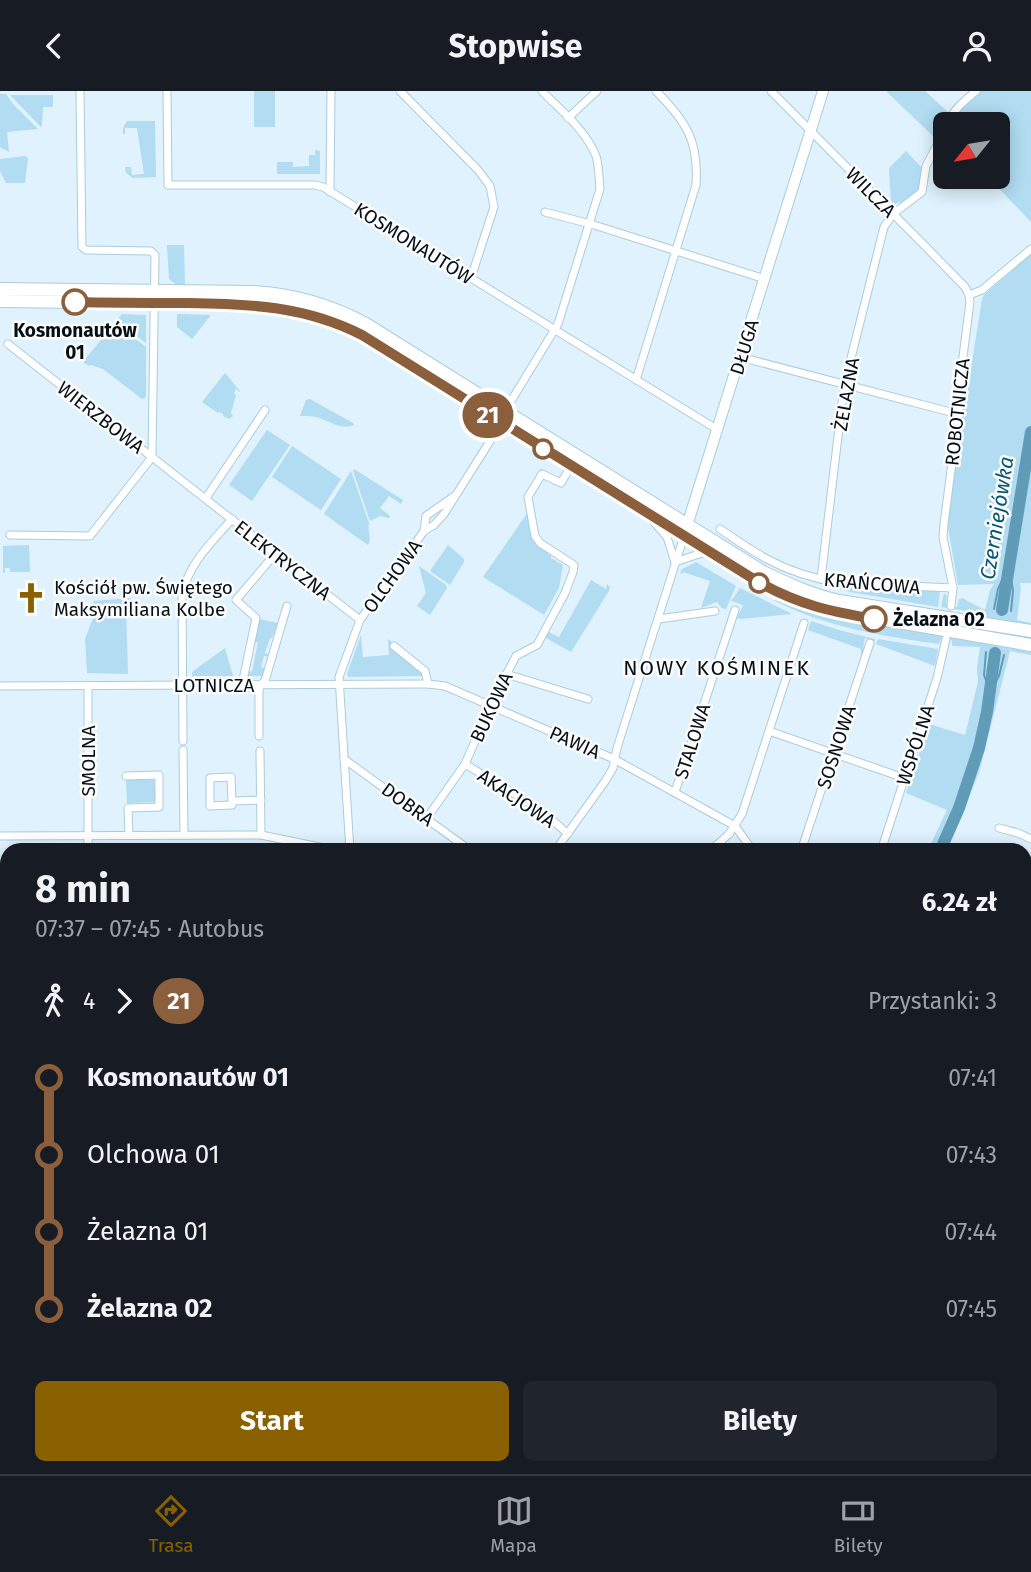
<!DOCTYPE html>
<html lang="pl">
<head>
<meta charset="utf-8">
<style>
	:root { --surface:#171b24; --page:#20242c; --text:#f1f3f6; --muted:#9ea1a6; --line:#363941; --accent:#8a6101 }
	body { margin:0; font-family:"Fira Sans",sans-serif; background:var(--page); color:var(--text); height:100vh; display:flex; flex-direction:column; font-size:26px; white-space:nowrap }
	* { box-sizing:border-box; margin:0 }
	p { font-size:23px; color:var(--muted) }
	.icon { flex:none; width:38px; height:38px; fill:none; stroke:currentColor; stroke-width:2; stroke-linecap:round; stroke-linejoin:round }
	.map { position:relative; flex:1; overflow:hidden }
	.drawer { position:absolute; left:0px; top:752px; width:1032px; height:632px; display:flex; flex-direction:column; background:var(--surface); border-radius:21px 21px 0 0; box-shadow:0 4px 18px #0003 }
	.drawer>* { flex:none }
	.badge { padding:0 14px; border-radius:23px; font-size:24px; line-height:46px }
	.needle { width:46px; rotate:240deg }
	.buttons { position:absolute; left:933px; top:21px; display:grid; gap:14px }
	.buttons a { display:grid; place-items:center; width:77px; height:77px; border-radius:10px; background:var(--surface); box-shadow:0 4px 18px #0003; font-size:35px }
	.map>.badge { position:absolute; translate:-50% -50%; box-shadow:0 0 0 4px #fff }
	.legs { display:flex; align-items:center; gap:10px; height:77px; padding:0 35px; font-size:23px }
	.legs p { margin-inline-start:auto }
	.head { display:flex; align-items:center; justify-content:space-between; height:119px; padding:0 35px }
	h1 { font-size:38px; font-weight:700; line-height:52px }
	.button { display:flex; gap:14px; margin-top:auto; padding:14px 35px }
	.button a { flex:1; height:80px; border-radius:10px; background:var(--accent); color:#fff; font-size:28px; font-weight:700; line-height:80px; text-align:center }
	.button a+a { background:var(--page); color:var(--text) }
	ul { padding:0 35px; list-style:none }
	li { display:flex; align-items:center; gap:24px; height:77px; font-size:26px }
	li i { display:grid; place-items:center; width:10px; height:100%; margin:0 9px; background:currentColor }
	li i::after { content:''; width:18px; height:18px; margin:-9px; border:5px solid; border-radius:50%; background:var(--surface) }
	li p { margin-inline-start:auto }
	li:first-child i { background:linear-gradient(#0000 50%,currentColor 0) }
	li:last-child i { background:linear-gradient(currentColor 50%,#0000 0) }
	header { display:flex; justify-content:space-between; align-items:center; height:91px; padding:0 35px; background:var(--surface); font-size:32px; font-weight:700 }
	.dock { display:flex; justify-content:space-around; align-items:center; height:98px; border-top:2px solid var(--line); background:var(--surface); font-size:19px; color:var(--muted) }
	.dock a { display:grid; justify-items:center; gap:4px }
	.dock .current { color:var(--accent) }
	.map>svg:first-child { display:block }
	.green { fill:#b1dcf1 }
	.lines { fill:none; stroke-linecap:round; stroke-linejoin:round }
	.stream { stroke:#609cb8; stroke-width:2 }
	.river { stroke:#609cb8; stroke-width:12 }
	.street-casing { stroke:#acccdc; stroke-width:9 }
	.secondary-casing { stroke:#acccdc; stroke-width:12 }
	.primary-casing { stroke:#acccdc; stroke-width:14 }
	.street { stroke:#fff; stroke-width:7 }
	.secondary { stroke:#fff; stroke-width:10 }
	.primary { stroke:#fff; stroke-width:12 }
	.rail-casing { stroke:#6c7b84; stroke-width:4.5 }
	.rail { stroke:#fcfcfc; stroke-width:2; stroke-dasharray:5; stroke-linecap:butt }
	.line-1-casing { stroke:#fff; stroke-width:16 }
	.line-1 { stroke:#8b5e3c; stroke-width:10 }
	.stop-1-dot { fill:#fff; stroke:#8b5e3c; stroke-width:3.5 }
	.labels { text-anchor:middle; stroke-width:5; stroke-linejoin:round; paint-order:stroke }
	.street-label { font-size:19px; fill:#051016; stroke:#fcfcfc }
	.stop-label { font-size:19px; font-weight:bold; fill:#051016; stroke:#fcfcfc }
	.poi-label { font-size:19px; fill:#051016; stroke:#fcfcfc; text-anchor:start }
	.water-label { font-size:21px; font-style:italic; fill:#055774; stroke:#fcfcfc }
	.neighbourhood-label { font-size:21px; letter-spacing:2px; fill:#051016; stroke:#fcfcfc }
</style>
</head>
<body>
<header><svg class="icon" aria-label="back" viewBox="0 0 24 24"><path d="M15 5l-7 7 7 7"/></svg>Stopwise<svg class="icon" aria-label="person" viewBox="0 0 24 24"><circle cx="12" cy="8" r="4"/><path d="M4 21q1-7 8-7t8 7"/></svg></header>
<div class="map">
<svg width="1031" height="1383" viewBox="0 0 1031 1383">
	<rect width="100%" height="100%" fill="#dff2fd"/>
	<g class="green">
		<rect x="254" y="0" width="21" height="36"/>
		<polygon points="886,0 925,0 949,22 936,48"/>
		<polygon points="980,0 1031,0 1031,131 988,86 998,86 998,33 951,33 962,14"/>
		<polygon points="0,3 6,3 13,13 38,38 7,41 9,61 0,56"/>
		<polygon points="10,4 53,4 53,16 43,16 42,34 41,36"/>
		<polygon points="127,30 155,30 156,86 133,87 126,82 125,76 131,76 132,84 144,83 137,37 125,37 125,43 123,43 123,37"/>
		<polygon points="315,59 320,60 320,83 277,83 277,71 293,71 293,76 309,75 309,64 315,64"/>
		<path d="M906,60l17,18c-3,19 -4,25 -22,34l-2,-1 -5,3h-3l-2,-37z"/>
		<polygon points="25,65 28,67 25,92 6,92 0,80 0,68"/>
		<polygon points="167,154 184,154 185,195 178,195 169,188"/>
		<path d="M1031,163v329h-11l1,5 -4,32 14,3v2l-15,-3 -2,10 17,4v4l-21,8 21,4v3l-21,-4 -31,122 -33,77h-18l19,-40 -41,-17 23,-69 36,11 13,-53 -1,-15 3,-20 -28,-1v-5l-4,-3 -7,1 -2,5c-57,-8 -114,-17 -166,-44l41,3 -19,-9 18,6 97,7 1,-2 74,12v-3l-44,-7 3,-14 3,3 -1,8 2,2 9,1 2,-8 3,-1 23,12 5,-20 4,-6 -36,1 -11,-64 16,-114 2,-1 17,-107 2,-4z"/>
		<polygon points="122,223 146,224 146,252 116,230"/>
		<polygon points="177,223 211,224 192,248 177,236"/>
		<polygon points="115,232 146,256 146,304 145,307 142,308 103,278 91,274 89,275 83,271"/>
		<polygon points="225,282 240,300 240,301 236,298 234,302 236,304 231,322 233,325 229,328 223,325 223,323 219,321 218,322 202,311"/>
		<path d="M310,308l43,24 1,2c-12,5 -23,-3 -35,-7 -6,-2 -12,-2 -19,-2l6,-16z"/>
		<polygon points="267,339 290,354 252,410 229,394"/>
		<polygon points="292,355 341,388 321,419 272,386"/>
		<polygon points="354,378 403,409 401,413 389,405 380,417 390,425 389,427 380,425 370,430 353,380"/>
		<path d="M351,380l18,52c-2,8 3,16 -1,22l-44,-31z"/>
		<polygon points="528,421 535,451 538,454 551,461 551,467 563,474 559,497 544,524 483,486"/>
		<polygon points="29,454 30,481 10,481 10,477 5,477 5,482 3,482 3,455"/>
		<polygon points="448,454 464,468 464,471 450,494 430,480"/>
		<polygon points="696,471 736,495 726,518 722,517 717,511 701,517 710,490 683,481 682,483 680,482 682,478"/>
		<polygon points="419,475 446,494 447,497 430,524 417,515 426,502"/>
		<polygon points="591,489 606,498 607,493 610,496 609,500 571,561 544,546 547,540 559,546"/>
		<polygon points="830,493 940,500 938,516 850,501 829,495"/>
		<polygon points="740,497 792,523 740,528 737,527 743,514 731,510"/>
		<polygon points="131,507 128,513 126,514 128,583 87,582 85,548 93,527 93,510"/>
		<polygon points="259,528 278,532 272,547 270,547 265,562 270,564 269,566 264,565 261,576 266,578 264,585 246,585 247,582 252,580 258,551 253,552"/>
		<path d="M811,530l28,9 36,9v2l-10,-3c-2,6 -1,11 -2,17l-2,-1v-5l-53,-19z"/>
		<polygon points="361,544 363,566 389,564 388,548 391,550 392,559 422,582 422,585 348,586 347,583"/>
		<polygon points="878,548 938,558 935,575 876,553"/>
		<polygon points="225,557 233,585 192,585 192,581"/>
		<polygon points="126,689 154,689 156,709 154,711 127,712"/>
		<polygon points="0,848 7,854 7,938 0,930"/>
	</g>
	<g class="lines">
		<g class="stream">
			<polyline points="1009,473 1013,500 1011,520"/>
			<polyline points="994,518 998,498 1009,474"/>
			<polyline points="986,561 984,584 990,600"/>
			<polyline points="991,599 999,585 1004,564"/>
		</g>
		<g class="river">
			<polyline points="1002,519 1031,341"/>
			<polyline points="940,760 959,717 979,657 987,621 995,562"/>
			<polyline points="376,1383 391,1377"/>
		</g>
		<defs>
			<g id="street">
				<polyline points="80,0 82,156 86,159 151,160 155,164 152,366 360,529 339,586 350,760"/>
				<polyline points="167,0 168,94 315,94 323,96 718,339"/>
				<polyline points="400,0 478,79 490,95 494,116 471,187"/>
				<polyline points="771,0 926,156 965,196 969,204"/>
				<polyline points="568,27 597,0"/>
				<path d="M947,33c7,-15 17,-23 29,-33"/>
				<polyline points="330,101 331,0"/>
				<polyline points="545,121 594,134 765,188"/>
				<polyline points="8,253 152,366 90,445 10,444"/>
				<polyline points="740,266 958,323"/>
				<path d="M636,289l60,-195c3,-44 -10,-64 -40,-94"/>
				<path d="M508,315l50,-82 42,-135c-1,-11 -1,-23 -4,-33 -10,-26 -36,-46 -54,-65"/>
				<polyline points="206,407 265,319"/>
				<polyline points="653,430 667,446 675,471"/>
				<path d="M720,438c15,10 30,21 47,30 22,12 48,20 73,24l113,5"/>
				<polyline points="424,440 426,425 453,406"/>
				<polyline points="675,471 708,460"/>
				<polyline points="821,488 844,295 884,136 893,123 922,101 926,75 945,39"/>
				<polyline points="951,515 953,497 943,446 944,433 960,310 960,289 970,211 969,204 982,199 1031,158"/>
				<polyline points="659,528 715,520"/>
				<polyline points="360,529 424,440 434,434 444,423 492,347"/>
				<polyline points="394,555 425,580 428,593 445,595 614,668 735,735 753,760"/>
				<polyline points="506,583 588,608"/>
				<polyline points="242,594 256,527 236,509 275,463"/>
				<polyline points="0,595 428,593"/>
				<polyline points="88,595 88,760"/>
				<polyline points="769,640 904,687"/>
				<polyline points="259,645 259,601 260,594 265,590 287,515"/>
				<path d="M183,650l-1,-146c7,-32 29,-52 50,-76"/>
				<polyline points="183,659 184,744"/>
				<polyline points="260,660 261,744"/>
				<polyline points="344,668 471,760"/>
				<polyline points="465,673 541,719 568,743"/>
				<polyline points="126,685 159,684 159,716 128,717 129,744"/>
				<polyline points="675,701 735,519"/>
				<polyline points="232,710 232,714 210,715 210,687 231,686 232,710 261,709"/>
				<polyline points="427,727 465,673 494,607 516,565 537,554 565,502 573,481 574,474 540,452 535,445 528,406 542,383 561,392 571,375"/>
				<polyline points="999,737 1018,742 1031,748"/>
				<polyline points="0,745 261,744 339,760"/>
				<polyline points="555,760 606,689 613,677 617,657 684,445"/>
				<polyline points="710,760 729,743 742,723 804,532"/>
				<polyline points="801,760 870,552"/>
				<polyline points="881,760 937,587 946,548"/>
				<polyline points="1026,827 1031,830"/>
				<polyline points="1026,909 1031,913"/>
				<polyline points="0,944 7,951"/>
				<polyline points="0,955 7,962"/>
				<polyline points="0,968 7,966"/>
				<polyline points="1026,1000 1031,1006"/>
				<polyline points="1026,1221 1031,1227"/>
				<polyline points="484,1377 495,1383"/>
				<polyline points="813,1377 818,1383"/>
			</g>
			<g id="secondary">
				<polyline points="685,441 823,0"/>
				<polyline points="1026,1112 1031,1108"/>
				<polyline points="1026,1244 1031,1246"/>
				<polyline points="0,1379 15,1383"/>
				<polyline points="690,1383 697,1377"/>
			</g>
			<g id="primary">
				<path d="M0,198l252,3c41,2 78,13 114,32l397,248c25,12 49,23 76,29l192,30"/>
				<path d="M0,210l246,3c41,4 79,12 116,31l346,216 66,40 29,13 14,4 214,37"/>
			</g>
		</defs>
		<use href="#street" class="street-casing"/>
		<use href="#secondary" class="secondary-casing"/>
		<use href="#primary" class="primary-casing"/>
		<use href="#street" class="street"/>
		<use href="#secondary" class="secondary"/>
		<use href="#primary" class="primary"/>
		<defs>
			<g id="rail">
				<polyline points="0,1220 7,1224"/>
				<polyline points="0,1235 7,1239"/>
				<polyline points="330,1377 343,1383"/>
				<polyline points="353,1377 366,1383"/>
			</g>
		</defs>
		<use href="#rail" class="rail-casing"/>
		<use href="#rail" class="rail"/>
	</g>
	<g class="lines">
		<defs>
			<path id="line-1" d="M75,211c38,1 76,1 114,1 62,1 116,3 173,32l398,248c40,22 69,28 114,36"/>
		</defs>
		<use href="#line-1" class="line-1-casing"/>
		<use href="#line-1" class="line-1"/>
	</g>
	<defs>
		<symbol id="church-bare" viewBox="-9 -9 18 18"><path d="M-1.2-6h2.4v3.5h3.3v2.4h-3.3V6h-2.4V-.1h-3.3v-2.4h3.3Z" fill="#8a6101" stroke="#fcfcfc" stroke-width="2.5" paint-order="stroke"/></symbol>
	</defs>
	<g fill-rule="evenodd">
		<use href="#church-bare" x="9" y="485" width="44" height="44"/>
	</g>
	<g class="stop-1-dot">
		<circle cx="75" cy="211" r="12"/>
		<circle cx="543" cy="358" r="9"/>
		<circle cx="759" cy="492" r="9"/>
		<circle cx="874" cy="528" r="12"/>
	</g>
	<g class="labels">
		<g class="street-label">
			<text transform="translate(871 101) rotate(45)" y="7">WILCZA</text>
			<text transform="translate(414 152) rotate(32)" y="7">KOSMONAUTÓW</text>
			<text transform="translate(744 256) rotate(-73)" y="7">DŁUGA</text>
			<text transform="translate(846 303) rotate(-80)" y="7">ŻELAZNA</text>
			<text transform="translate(957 321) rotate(-84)" y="7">ROBOTNICZA</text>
			<text transform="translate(101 326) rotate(38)" y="7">WIERZBOWA</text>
			<text transform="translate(283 469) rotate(38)" y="7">ELEKTRYCZNA</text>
			<text transform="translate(392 485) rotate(-54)" y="7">OLCHOWA</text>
			<text transform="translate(872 492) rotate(5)" y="7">KRAŃCOWA</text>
			<text x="214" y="601">LOTNICZA</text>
			<text transform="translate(491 616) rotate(-65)" y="7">BUKOWA</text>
			<text transform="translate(692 650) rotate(-72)" y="7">STALOWA</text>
			<text transform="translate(575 651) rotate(24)" y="7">PAWIA</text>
			<text transform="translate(915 654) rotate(-72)" y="7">WSPÓLNA</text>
			<text transform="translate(836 656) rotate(-72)" y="7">SOSNOWA</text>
			<text transform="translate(88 670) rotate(-90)" y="7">SMOLNA</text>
			<text transform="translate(517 707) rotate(34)" y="7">AKACJOWA</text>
			<text transform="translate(408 713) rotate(36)" y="7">DOBRA</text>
		</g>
		<g class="stop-label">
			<text x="75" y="246">Kosmonautów<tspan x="75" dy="22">01</tspan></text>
			<text x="893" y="535" text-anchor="start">Żelazna 02</text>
		</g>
		<g class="poi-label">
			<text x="54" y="503">Kościół pw. Świętego<tspan x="54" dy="22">Maksymiliana Kolbe</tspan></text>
		</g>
		<g class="water-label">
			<text transform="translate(997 427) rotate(-81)" y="7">Czerniejówka</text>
		</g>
		<g class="neighbourhood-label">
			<text x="717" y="584">NOWY KOŚMINEK</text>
		</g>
	</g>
</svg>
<div class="buttons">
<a><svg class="needle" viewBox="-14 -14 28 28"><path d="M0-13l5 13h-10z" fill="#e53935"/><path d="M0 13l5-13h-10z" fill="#9ea1a6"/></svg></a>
</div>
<b class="badge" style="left:488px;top:324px;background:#8b5e3c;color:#fff">21</b>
<section class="drawer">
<div class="head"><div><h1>8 min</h1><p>07:37 – 07:45 · Autobus</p></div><b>6.24 zł</b></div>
<div class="legs"><svg class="icon" aria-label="walk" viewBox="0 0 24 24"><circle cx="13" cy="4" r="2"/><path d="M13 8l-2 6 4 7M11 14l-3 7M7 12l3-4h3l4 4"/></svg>4<svg class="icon" aria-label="forward" viewBox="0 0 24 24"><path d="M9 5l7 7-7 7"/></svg><b class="badge" style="background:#8b5e3c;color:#fff">21</b><p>Przystanki: 3</p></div>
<ul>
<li><i style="color:#8b5e3c"></i><b>Kosmonautów 01</b><p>07:41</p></li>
<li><i style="color:#8b5e3c"></i><span>Olchowa 01</span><p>07:43</p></li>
<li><i style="color:#8b5e3c"></i><span>Żelazna 01</span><p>07:44</p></li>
<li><i style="color:#8b5e3c"></i><b>Żelazna 02</b><p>07:45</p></li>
</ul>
<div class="button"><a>Start</a><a>Bilety</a></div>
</section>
</div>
<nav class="dock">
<a class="current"><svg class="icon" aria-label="directions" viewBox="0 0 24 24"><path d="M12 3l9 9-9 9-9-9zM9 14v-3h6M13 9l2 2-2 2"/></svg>Trasa</a>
<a><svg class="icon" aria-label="map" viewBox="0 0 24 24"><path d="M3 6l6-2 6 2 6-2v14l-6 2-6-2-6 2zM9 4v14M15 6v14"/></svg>Mapa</a>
<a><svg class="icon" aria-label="tickets" viewBox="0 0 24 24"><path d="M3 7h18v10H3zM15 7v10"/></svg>Bilety</a>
</nav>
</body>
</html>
